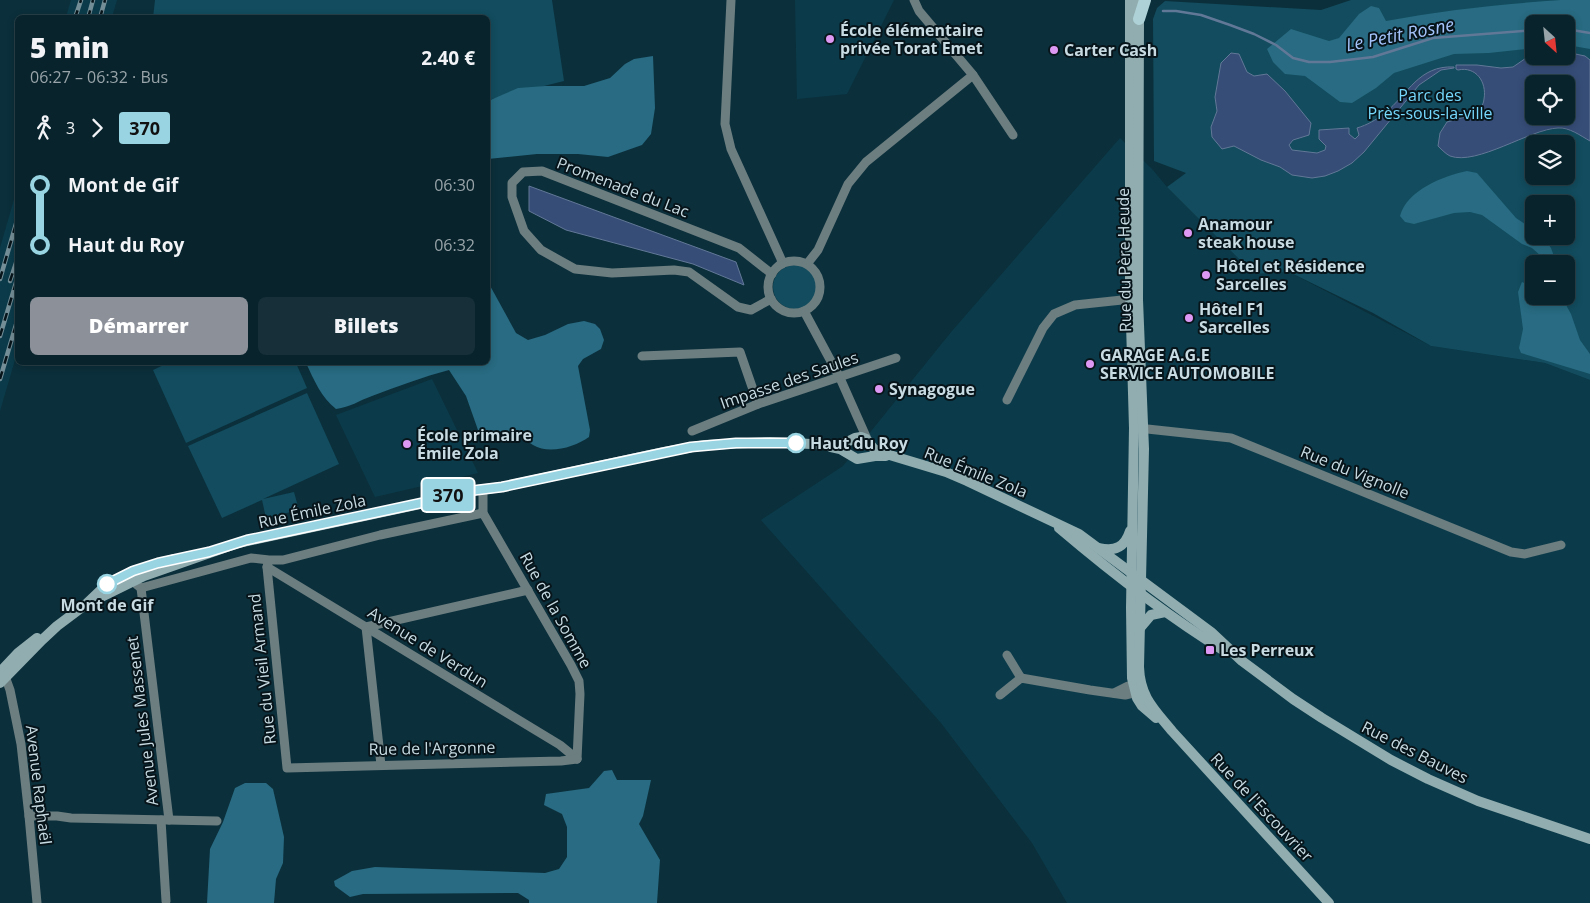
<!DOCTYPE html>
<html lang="fr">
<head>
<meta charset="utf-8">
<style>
	:root { --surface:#08232c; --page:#162f38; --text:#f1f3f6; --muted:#98a4a9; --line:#294048; --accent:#8c9099 }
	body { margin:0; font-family:"Open Sans",sans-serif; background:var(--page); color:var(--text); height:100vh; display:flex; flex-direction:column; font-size:19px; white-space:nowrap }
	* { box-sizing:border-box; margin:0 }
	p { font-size:16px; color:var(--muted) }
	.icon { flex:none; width:28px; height:28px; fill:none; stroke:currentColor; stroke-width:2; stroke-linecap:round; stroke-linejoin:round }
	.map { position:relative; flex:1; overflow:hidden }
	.drawer { position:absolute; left:15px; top:15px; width:475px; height:350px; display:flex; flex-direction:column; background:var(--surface); border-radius:8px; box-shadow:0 2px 8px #0003,0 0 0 1px var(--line) }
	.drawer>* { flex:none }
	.badge { padding:0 10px; border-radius:4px; font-size:18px; line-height:32px }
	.needle { width:32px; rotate:153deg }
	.buttons { position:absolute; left:1525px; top:15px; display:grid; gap:10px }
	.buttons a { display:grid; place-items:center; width:50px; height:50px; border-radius:8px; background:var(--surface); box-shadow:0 2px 8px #0003,0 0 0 1px var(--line); font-size:25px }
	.map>.badge { position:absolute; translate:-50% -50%; box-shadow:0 0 0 2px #fff }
	.legs { display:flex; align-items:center; gap:8px; height:55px; padding:0 15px; font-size:16px }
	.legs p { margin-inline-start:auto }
	.overview { display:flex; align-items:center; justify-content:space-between; height:85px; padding:0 15px }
	h1 { font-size:28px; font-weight:800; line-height:38px }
	.cta { display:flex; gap:10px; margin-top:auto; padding:10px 15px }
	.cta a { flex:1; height:58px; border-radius:8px; background:var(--accent); color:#fff; font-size:20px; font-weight:800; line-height:58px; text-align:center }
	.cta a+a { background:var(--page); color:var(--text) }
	ul { padding:0 15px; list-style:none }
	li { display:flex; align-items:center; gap:18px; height:60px; font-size:19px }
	li i { display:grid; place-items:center; width:8px; height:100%; margin:0 6px; background:currentColor }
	li i::after { content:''; width:12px; height:12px; margin:-6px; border:4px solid; border-radius:50%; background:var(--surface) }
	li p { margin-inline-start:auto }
	li:first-child i { background:linear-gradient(#0000 50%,currentColor 0) }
	li:last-child i { background:linear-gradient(currentColor 50%,#0000 0) }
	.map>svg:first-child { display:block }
	.built { fill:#0b3b4a }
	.green { fill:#124c5e; fill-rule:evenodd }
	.forest { fill:#286b82 }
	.water { fill:#364d77; stroke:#627897; fill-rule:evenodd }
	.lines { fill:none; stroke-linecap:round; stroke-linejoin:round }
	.stream { stroke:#627897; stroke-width:2.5 }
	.street { stroke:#6c7e80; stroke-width:9 }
	.secondary { stroke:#91adb0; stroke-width:10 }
	.primary { stroke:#add1d6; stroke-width:12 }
	.rail-casing { stroke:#748e97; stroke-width:4.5 }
	.rail { stroke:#07151b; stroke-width:2.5; stroke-dasharray:8; stroke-linecap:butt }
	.line-1-casing { stroke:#fff; stroke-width:11 }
	.line-1 { stroke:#98d4e2; stroke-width:8 }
	.poi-dot { fill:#dd98f3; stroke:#07151b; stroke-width:2 }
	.stop-1-dot { fill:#fff; stroke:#98d4e2; stroke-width:2.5 }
	.labels { text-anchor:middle; stroke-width:4; stroke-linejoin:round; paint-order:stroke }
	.poi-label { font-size:16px; font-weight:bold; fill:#c8dbe2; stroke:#07151b; text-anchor:start }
	.park-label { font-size:16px; fill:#75d8fc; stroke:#07151b }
	.street-label { font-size:16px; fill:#c8dbe2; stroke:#07151b }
	.stop-label { font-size:16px; font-weight:bold; fill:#c8dbe2; stroke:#07151b; text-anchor:start }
	.water-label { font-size:18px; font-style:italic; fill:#a5c4fb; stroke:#07151b }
</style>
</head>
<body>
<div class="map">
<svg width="1590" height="903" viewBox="0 0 1590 903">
	<rect width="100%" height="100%" fill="#0b2f3b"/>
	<g class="built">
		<polygon points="71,0 117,0 112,17 66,17"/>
		<polygon points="795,0 894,0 847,94 797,99"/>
		<polygon points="1120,138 1152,169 1167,187 1254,274 1289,272 1431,346 1545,363 1590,380 1590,903 1067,903 1032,843 941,723 761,520 843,466 952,331"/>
		<polygon points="17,189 17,353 0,411 0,248"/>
		<polygon points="432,379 478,473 375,497 336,415"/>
	</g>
	<g class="green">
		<polygon points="155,0 552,0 564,81 488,100 488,18 153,18"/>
		<path d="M1351,0h239v380l-45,-17 -114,-17 -58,-33 -84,-41 -35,2 -87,-87 19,-14 -32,-12 -1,-142 4,-11 8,-7 156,9zM1534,24h32v32h-32zM1534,84h32v32h-32zM1534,144h32v32h-32zM1534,204h32v32h-32zM1534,264h32v32h-32z"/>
		<circle cx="795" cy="287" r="22"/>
		<polygon points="170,362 296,363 307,388 186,443 153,370"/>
		<polygon points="307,393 339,464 263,499 294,492 299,510 266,518 262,500 222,518 188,446"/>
	</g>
	<g class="forest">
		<path d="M1561,0h29v49l-17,-3h-7v-22h-32v24l-45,5 -35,1 -60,19 -18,15 -24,15 -12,-1 -35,-26 -20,-2 -12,-12 -6,-13 24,-20 38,12 10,-3 20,-24 12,-8 8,2 7,13c58,-11 116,-17 175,-21z"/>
		<polygon points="653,56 655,108 651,134 642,145 608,157 578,154 537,154 488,159 488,101 518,88 545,86 584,86 610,78 625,64 634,59"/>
		<path d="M1467,171l10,2 39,45 18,12v6h8l9,12 5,14 -6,2 -18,-16 -10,-4 -40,-29 -12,-3 -16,1 -40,11 -9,-2 -5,-6c7,-26 43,-40 67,-45z"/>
		<path d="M488,282l28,51 12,7 17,-5 23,-11 16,-3 11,3 5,5 4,11 -3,9 -18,10 -5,7 12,64 -1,7c-14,10 -40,18 -56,8 -4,-2 -6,-6 -9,-8 -3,-2 -7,-4 -11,-5l-25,7 -10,-9 -12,-34 -17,-26c-26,7 -51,16 -77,26 -14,5 -21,11 -36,13 -15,-12 -22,-29 -30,-46l182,-1z"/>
		<polygon points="1522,282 1534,287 1534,296 1543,299 1555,297 1566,305 1571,314 1580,340 1590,354 1590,374 1521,353 1519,348 1523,329 1518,292"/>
		<polygon points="612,770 617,780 651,780 643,816 639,824 660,860 657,903 529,903 529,900 518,893 363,894 350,897 335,886 334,881 352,871 375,867 545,873 559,869 567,857 567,827 562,814 544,805 546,794 589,788 604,771"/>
		<polygon points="245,783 266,783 273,789 284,837 283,863 276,879 274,903 207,903 210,849 223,822 235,788"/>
	</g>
	<g class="water">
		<path d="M1566,52l19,4 5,4v81c-9,-5 -21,-14 -32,-13 -28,1 -81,38 -108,28 -4,-2 -8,-6 -12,-10l2,-13 7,-11 18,-5 15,-6c1,-4 4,-8 4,-12 3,-17 -8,-33 -26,-29l-2,-1v-4h21l24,3 12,-1 16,-11 5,-2v2h32zM1534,84h32v32h-32z"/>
		<path d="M1231,53l8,1 8,18 7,4 13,-2 18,17 26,32 -2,12 -16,5 -4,5 3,5 25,3 8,-3 1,-4 -7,-7v-9l30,-2v6l6,5 4,-4 -2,-7c10,-3 19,-8 28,-15 23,-19 34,-48 69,-46v1l-13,2 -22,15 -55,67 -12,11 -14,8 -13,5 -13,2 -20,-3 -12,-8 -19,-7 -27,-14 -12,3 -10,-12 -1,-10 6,-16 -2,-14 6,-34z"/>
		<polygon points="529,186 736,262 744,285 693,264 566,230 529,211"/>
	</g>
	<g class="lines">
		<g class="stream">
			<polyline points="1163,11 1176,11 1201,15 1230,25 1254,34 1276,45 1293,58 1309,62 1330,62 1373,57 1433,38 1534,30"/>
			<polyline points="1566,29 1590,33"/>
		</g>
		<g class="street">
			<polyline points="731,0 725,124 731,149 781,259 782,264"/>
			<polyline points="914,0 919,11 973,75 1013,135"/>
			<circle cx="794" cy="287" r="26"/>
			<polyline points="807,264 818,250 848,184 866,162 973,75"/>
			<polyline points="771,299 751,310 738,307 689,272 674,270 612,273 575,269 541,250 524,231 512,197 512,183 523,172 542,171 739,248 772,274"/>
			<polyline points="804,311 840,378 868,441"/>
			<polyline points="642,356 740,352 758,404"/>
			<polyline points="1007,400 1043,328 1054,314 1075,305 1122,300 1136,300"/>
			<polyline points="1138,428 1231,438 1511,552 1525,554 1561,545"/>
			<polyline points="692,431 758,404 896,358"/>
			<polyline points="483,489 483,513 571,665 579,681 580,694 577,759"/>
			<polyline points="268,563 267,567 560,745 577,759"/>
			<polyline points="267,567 287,768 561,761 577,759"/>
			<polyline points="133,575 137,585 141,588 251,558 269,560 283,560 380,535 483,513"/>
			<polyline points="141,588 169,820"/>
			<polyline points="1007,655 1021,678"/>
			<polyline points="0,674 6,679 10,690 21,744 29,816 37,903"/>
			<polyline points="1114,693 1128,686 1139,683"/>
			<polyline points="1000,695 1021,678 1090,690 1125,695 1142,691"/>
			<polyline points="381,765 366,627 528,590"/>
			<polyline points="29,816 57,816 71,818 217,821"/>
			<polyline points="161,820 166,901"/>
		</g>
		<g class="secondary">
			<polyline points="1130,0 1130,288 1134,428 1131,608 1132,678 1137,698 1142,706 1156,718"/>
			<path d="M1136,0l3,19 -1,281 6,149 -5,218c1,30 15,42 33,64l157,172"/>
			<polyline points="831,447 840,449 857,459 875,456 886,456"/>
			<path d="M1059,528c53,45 108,88 167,124"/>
			<path d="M1099,548c16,4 26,-1 31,-17"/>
			<polyline points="85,605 144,576 238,543 425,503 461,492 502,487 664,452 705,445 770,442 832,445 845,443 855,438 861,437 866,439 874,449 883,453 946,472 967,481 1079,534 1211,632 1242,661 1293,699 1322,718 1391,760 1428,779 1478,801 1590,839"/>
			<polyline points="1140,628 1151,615 1165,612"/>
			<polyline points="0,672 18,653 37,638"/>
			<polyline points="0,683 42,640 57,626 85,605 105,586 133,571 174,559"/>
		</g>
		<polyline class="primary" points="1139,19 1145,0"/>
		<defs>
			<g id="rail">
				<polyline points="75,18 81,0"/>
				<polyline points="88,18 93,0"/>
				<polyline points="100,18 105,0"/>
				<polyline points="0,279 18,217"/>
				<polyline points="10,281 18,257"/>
				<polyline points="0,336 18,276"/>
				<polyline points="0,379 18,318"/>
			</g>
		</defs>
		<use href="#rail" class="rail-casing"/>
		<use href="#rail" class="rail"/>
	</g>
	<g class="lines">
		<defs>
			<polyline id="line-1" points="107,584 133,571 158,563 209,552 247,540 426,502 461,492 502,487 691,447 736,443 796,443"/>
		</defs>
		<use href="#line-1" class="line-1-casing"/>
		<use href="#line-1" class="line-1"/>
	</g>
	<g class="poi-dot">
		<circle cx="830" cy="39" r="5"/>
		<circle cx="1054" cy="50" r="5"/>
		<circle cx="1188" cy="233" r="5"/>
		<circle cx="1206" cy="275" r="5"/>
		<circle cx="1189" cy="318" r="5"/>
		<circle cx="1090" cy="364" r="5"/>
		<circle cx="879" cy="389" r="5"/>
		<circle cx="407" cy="444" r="5"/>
		<rect x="1205" y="645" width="10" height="10" rx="2.5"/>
	</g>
	<g class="stop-1-dot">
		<circle cx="796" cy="443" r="9"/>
		<circle cx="107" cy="584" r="9"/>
	</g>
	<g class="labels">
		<g class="poi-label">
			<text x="840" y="36">École élémentaire<tspan x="840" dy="18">privée Torat Emet</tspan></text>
			<text x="1064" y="56">Carter Cash</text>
			<text x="1198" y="230">Anamour<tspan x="1198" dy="18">steak house</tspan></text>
			<text x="1216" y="272">Hôtel et Résidence<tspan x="1216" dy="18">Sarcelles</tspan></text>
			<text x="1199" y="315">Hôtel F1<tspan x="1199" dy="18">Sarcelles</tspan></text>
			<text x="1100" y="361">GARAGE A.G.E<tspan x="1100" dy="18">SERVICE AUTOMOBILE</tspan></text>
			<text x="889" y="395">Synagogue</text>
			<text x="417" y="441">École primaire<tspan x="417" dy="18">Émile Zola</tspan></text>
			<text x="1220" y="656">Les Perreux</text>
		</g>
		<g class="park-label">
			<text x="1430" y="101">Parc des<tspan x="1430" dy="18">Près-sous-la-ville</tspan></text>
		</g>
		<g class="street-label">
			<text transform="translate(623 187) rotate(21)" y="6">Promenade du Lac</text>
			<text transform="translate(1124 260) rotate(-91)" y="6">Rue du Père Heude</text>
			<text transform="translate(789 380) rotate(-19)" y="6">Impasse des Saules</text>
			<text transform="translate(976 472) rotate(22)" y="6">Rue Émile Zola</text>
			<text transform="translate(1355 472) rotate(22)" y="6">Rue du Vignolle</text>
			<text transform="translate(312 511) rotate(-12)" y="6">Rue Émile Zola</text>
			<text transform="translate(556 610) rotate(61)" y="6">Rue de la Somme</text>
			<text transform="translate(428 647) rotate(32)" y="6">Avenue de Verdun</text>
			<text transform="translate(262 669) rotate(-96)" y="6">Rue du Vieil Armand</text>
			<text transform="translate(142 721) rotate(-97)" y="6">Avenue Jules Massenet</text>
			<text transform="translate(432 748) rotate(-1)" y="6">Rue de l'Argonne</text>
			<text transform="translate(1415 752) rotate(27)" y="6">Rue des Bauves</text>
			<text transform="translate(39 785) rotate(83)" y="6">Avenue Raphaël</text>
			<text transform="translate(1262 807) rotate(47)" y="6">Rue de l'Escouvrier</text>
		</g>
		<g class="stop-label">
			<text x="810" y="449">Haut du Roy</text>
			<text x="107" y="611" text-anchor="middle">Mont de Gif</text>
		</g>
		<g class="water-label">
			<text transform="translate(1400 35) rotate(-11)" y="6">Le Petit Rosne</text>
		</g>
	</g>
</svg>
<div class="buttons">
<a><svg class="needle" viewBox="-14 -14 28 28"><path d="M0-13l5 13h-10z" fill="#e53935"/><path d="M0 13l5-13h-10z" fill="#98a4a9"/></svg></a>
<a><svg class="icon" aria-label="locate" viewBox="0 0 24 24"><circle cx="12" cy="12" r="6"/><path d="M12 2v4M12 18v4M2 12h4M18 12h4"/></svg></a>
<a><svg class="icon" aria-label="layers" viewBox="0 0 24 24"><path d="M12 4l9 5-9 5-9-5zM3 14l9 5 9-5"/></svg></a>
<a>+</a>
<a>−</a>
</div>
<b class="badge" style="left:448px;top:495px;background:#98d4e2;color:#111">370</b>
<section class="drawer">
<div class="overview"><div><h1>5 min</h1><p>06:27 – 06:32 · Bus</p></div><b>2.40 €</b></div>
<div class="legs"><svg class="icon" aria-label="walk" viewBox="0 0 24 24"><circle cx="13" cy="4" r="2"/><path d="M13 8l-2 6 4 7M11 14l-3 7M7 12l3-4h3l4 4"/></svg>3<svg class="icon" aria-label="forward" viewBox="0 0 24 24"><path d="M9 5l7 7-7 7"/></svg><b class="badge" style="background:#98d4e2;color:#111">370</b></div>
<ul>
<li><i style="color:#98d4e2"></i><b>Mont de Gif</b><p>06:30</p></li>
<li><i style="color:#98d4e2"></i><b>Haut du Roy</b><p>06:32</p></li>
</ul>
<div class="cta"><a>Démarrer</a><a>Billets</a></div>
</section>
</div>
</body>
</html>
